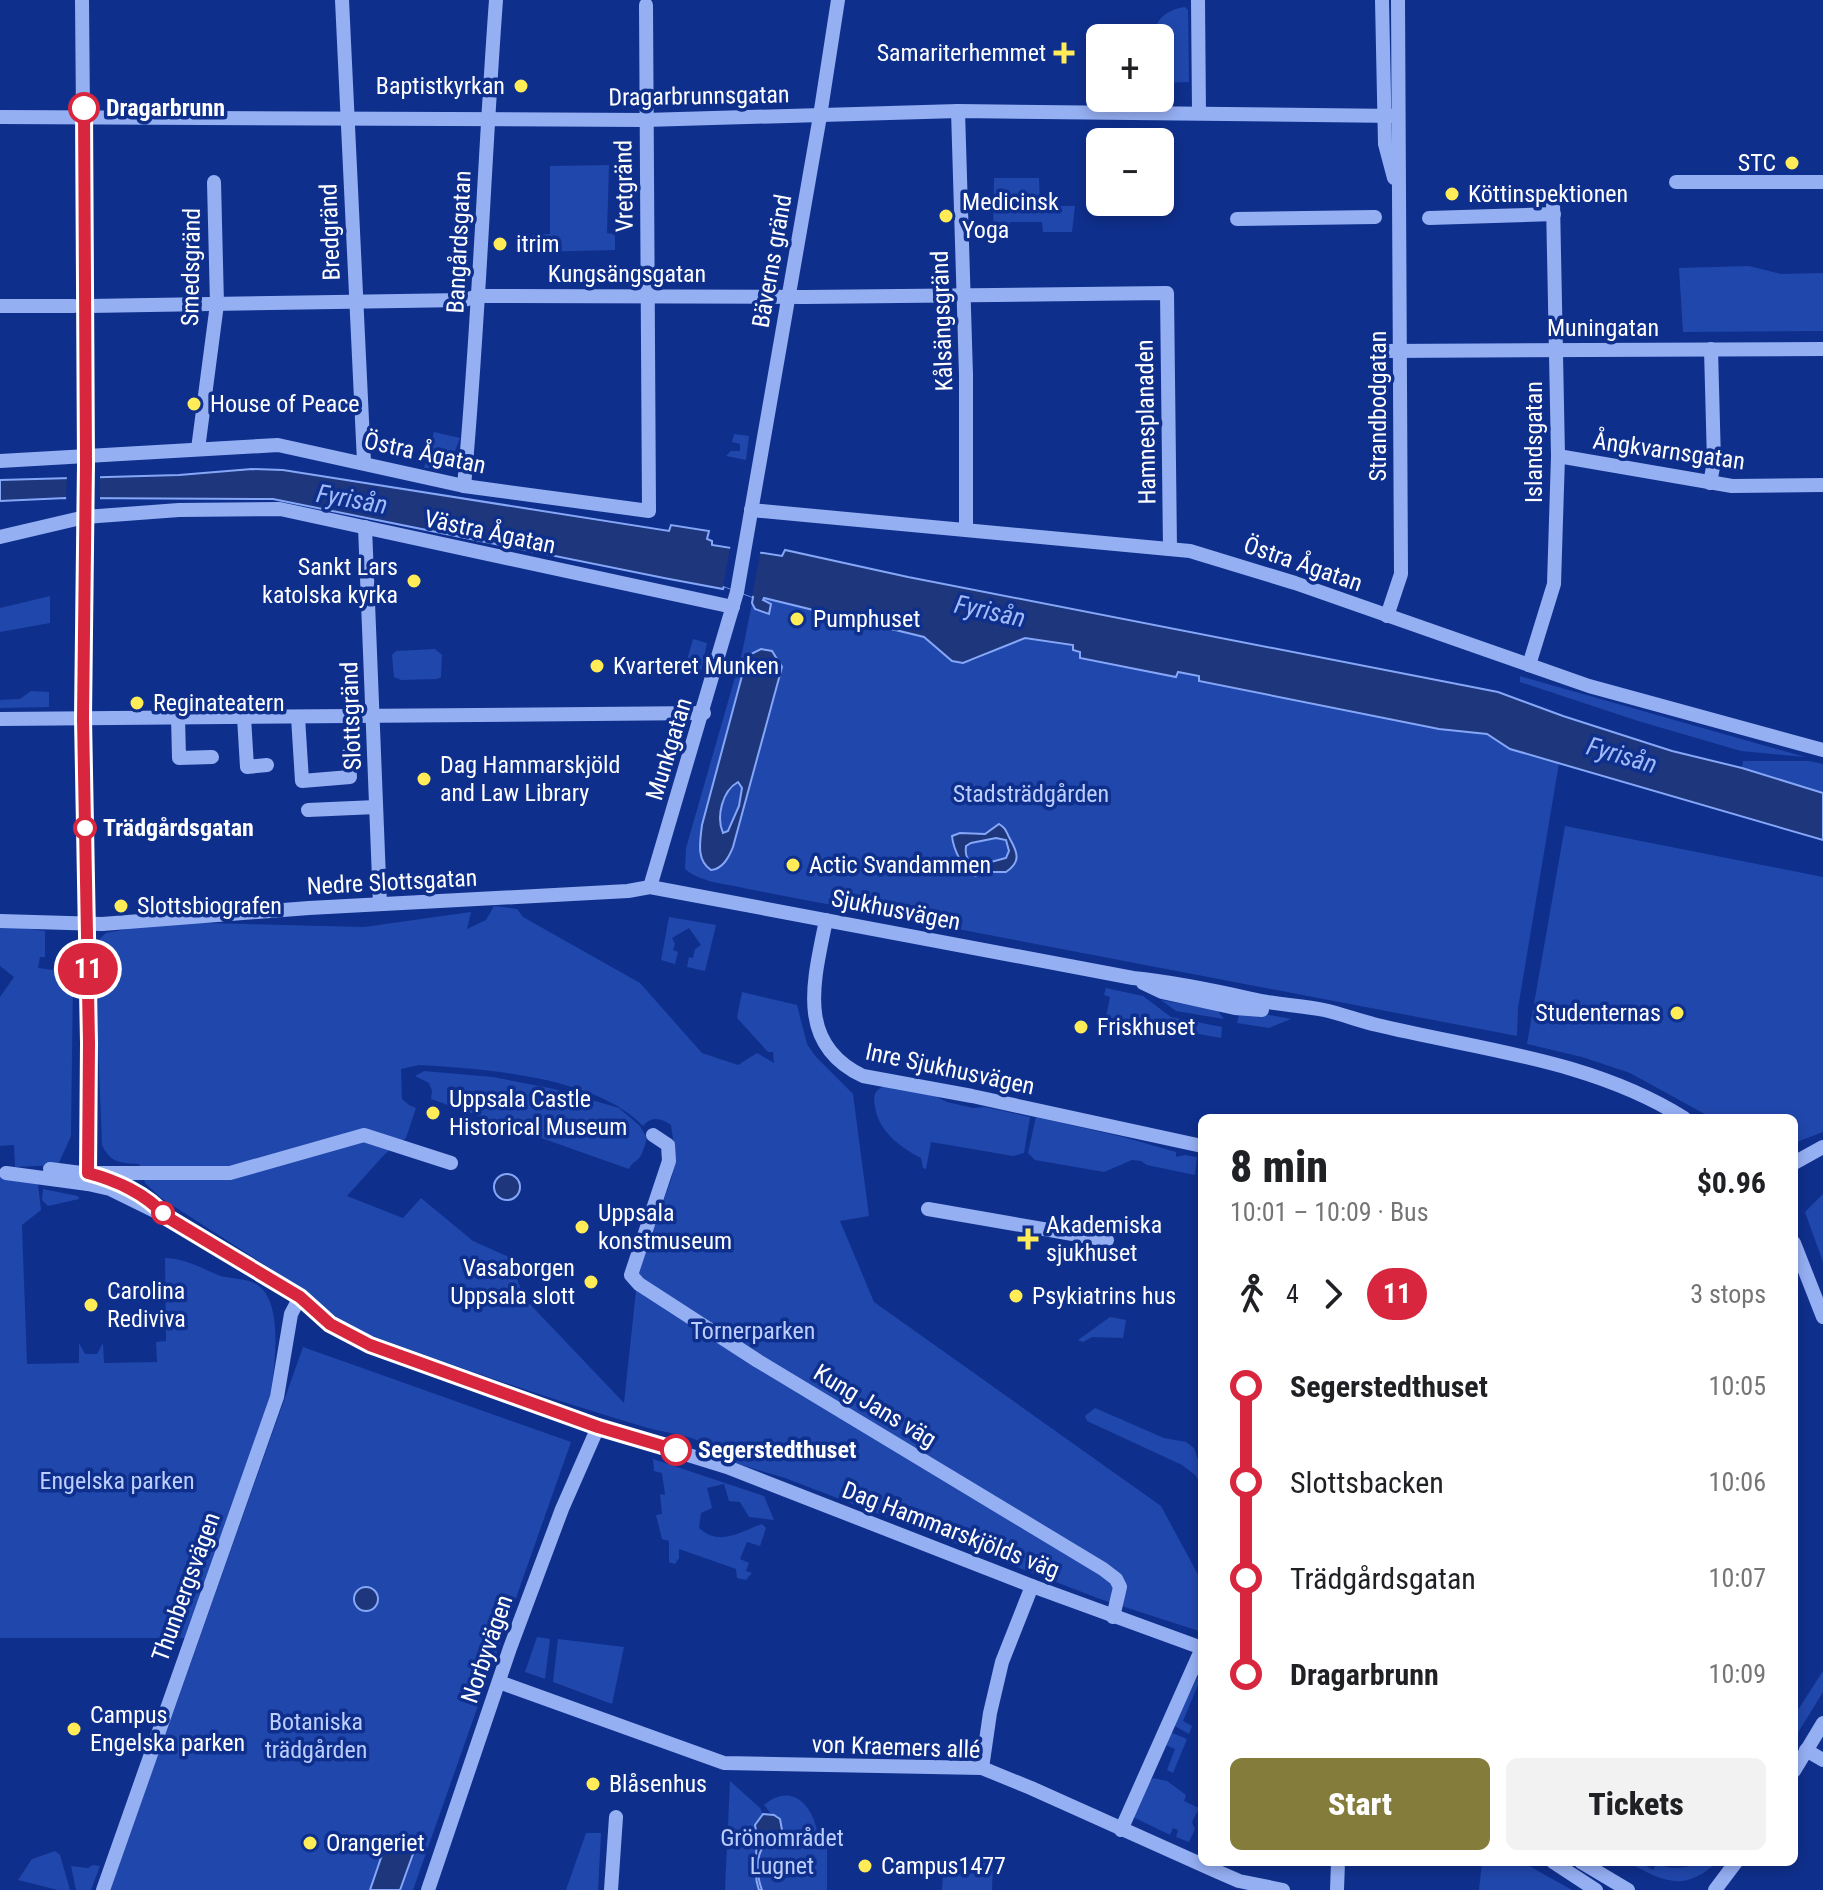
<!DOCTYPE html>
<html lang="en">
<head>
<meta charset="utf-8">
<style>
	:root { --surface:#fff; --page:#f2f2f2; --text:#202124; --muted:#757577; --accent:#847c3b }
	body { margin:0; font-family:"Roboto Condensed",sans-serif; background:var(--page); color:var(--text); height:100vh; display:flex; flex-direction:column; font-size:30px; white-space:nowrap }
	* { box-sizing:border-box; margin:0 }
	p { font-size:26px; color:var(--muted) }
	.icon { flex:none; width:44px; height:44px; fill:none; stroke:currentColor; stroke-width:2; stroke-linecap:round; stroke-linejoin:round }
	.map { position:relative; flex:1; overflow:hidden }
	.drawer { position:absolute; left:1198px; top:1114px; width:600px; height:752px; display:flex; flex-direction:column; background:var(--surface); border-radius:12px; box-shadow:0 4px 12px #0003 }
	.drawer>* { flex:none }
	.badge { padding:0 16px; border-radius:26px; font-size:28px; line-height:52px }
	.tools { position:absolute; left:1086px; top:24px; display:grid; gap:16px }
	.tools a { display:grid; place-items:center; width:88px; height:88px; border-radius:12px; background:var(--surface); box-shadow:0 4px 12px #0003; font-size:40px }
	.map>.badge { position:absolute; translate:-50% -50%; box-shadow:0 0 0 4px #fff }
	.legs { display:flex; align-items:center; gap:12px; height:88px; padding:0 32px; font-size:26px }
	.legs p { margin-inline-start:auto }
	.headline { display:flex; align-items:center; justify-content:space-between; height:136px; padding:0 32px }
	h1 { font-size:44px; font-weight:800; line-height:60px }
	.cta { display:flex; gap:16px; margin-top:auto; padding:16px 32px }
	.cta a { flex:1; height:92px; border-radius:12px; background:var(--accent); color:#fff; font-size:32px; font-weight:800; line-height:92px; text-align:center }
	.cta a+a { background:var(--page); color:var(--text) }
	ul { padding:0 32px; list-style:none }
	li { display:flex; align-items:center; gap:28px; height:96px; font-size:30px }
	li i { display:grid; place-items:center; width:12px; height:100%; margin:0 10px; background:currentColor }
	li i::after { content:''; width:20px; height:20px; margin:-10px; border:6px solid; border-radius:50%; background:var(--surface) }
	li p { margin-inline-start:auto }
	li:first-child i { background:linear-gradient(#0000 50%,currentColor 0) }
	li:last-child i { background:linear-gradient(currentColor 50%,#0000 0) }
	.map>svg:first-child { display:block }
	.green { fill:#2047ac; fill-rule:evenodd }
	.water { fill:#1d367c; stroke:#86a7f7; stroke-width:2; fill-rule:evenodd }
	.pier { fill:#0f2f8c }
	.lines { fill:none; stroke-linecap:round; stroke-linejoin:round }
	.minor { stroke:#95aff3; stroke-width:14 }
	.line-1-casing { stroke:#fff; stroke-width:18 }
	.line-1 { stroke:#d7263d; stroke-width:12 }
	.poi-dot { fill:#ffec57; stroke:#0f2f8c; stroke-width:3 }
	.stop-1-dot { fill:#fff; stroke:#d7263d; stroke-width:4 }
	.labels { text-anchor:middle; stroke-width:7; stroke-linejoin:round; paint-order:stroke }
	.poi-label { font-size:24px; fill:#fff; stroke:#0f2f8c; text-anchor:start }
	.street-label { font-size:24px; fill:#fff; stroke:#0f2f8c }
	.stop-label { font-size:24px; font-weight:bold; fill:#fff; stroke:#0f2f8c; text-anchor:start }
	.park-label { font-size:24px; fill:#bccefe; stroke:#0f2f8c }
	.water-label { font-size:26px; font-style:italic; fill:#a1bafa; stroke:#0f2f8c }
</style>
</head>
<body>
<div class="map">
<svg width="1823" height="1890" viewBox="0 0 1823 1890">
	<rect width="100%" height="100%" fill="#0f2f8c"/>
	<g class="green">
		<path d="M1185,7l3,3 1,72 -29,1v-45h-6c-1,-18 14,-29 31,-31z"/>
		<polygon points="609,165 607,233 615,234 615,250 534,252 533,235 550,234 550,166"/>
		<polygon points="994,178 1039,178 1040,206 1075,206 1072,232 1043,232 1042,222 1010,222 1009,235 993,234"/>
		<polygon points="1749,266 1781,274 1823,273 1823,331 1683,332 1679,268"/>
		<polygon points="434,432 460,438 448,468 424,468"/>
		<polygon points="734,434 749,436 746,460 726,456 731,451 740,451 740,444 732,442"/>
		<polygon points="50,596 50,623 0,632 0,608"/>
		<path d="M763,598l161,39 28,24h20l53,-23 49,7 6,7v5l96,19 2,-4 21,4v5l240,48 48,5 23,15 49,14 -41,245 -1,28 -774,-148c-20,-5 -41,-5 -58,-19l1,-21 56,-195 10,-50 3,6z"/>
		<polygon points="693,639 707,643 700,676 684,671"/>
		<polygon points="435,649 442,655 441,677 437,679 401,680 394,677 392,655 396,651"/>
		<polygon points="1520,676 1805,757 1741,751 1638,721 1520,682"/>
		<polygon points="31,691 49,692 49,707 0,708 0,700 20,699"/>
		<polygon points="1743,761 1809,761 1823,764 1823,793 1742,768"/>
		<polygon points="1565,826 1823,877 1823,1132 1794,1143 1794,1118 1712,1118 1630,1073 1582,1057 1527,1044"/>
		<path d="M494,906l23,3 6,8 117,66 62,70 36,12 19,-12 17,10 -1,-11h-5l-31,-34 5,-26 55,13 10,39 9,13 37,37 16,122 -29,5 34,81 287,204 41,76v50l-102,-33 -315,-121 -67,-20c-14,-24 -46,-23 -70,-30 -95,-28 -189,-60 -281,-94l-29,-16 -53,-40 -124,-80 -16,-15 -6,-19c-18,-1 -29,-1 -37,-19l-7,-179c0,-14 -1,-24 11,-33l59,-11 199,5 107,-15 -4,17 19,-9zM419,1065c65,4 177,11 224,61 9,-10 17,-8 28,-1l4,28 -3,24 -34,95 -14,131 -99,-104 -8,-20 3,-17 -47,-21 -52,-43 -18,20 -56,-22 38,-42 21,-16 10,-30 -7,-3 -7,-6 -1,-30z"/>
		<polygon points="669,917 716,925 705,971 687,967 689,957 693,958 695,949 701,945 689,928 672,938 675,944 673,950 678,952 675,964 661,960"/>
		<polygon points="0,925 45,931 45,957 40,957 38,968 77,973 73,976 71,1136 58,1165 15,1167 14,1145 0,1146 0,997 14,977 0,966"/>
		<polygon points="1106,988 1143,996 1171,1017 1222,1027 1221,1038 1106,1017 1110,997 1104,995"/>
		<polygon points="1161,1000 1217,1010 1224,1019 1176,1011"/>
		<polygon points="1249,1011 1291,1019 1269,1028 1237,1023 1239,1015"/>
		<path d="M424,1071l69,6 61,12 65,19 21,18 7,12c-2,6 -4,16 -8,20 -4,5 -7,4 -10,11l-198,-70 1,-8 -3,-8 -14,-7z"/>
		<path d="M884,1086l51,10 12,6 26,6 12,-1 45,10 -6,36 -11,3 -82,-14 -5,27 -3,-1 -2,-10c-21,-11 -42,-26 -46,-51 -2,-11 -1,-16 9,-21z"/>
		<polygon points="1036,1117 1123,1137 1176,1152 1176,1157 1185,1155 1197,1157 1195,1175 1147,1165 1141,1161 1132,1160 1104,1172 1035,1160 1028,1153"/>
		<path d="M0,1173l37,3 4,34 -19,15 5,139 52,-1v-20l6,11h12l6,-11 1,20 53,-1 -1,-20 10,-1 -1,-83c21,1 34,9 53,17 13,5 31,2 42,12 23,19 15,81 10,109l-85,242h-185z"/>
		<polygon points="43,1189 78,1196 79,1199 48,1206 42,1200"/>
		<polygon points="1823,1194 1823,1262 1805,1212"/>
		<polygon points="1110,1317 1126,1320 1123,1338 1092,1337 1083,1342 1078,1340"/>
		<polygon points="303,1347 571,1442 413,1890 110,1890"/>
		<polygon points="1095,1408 1164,1438 1186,1442 1194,1448 1202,1472 1202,1486 1195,1475 1182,1465 1087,1421 1085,1416"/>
		<path d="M653,1459l111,37 10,24 -25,-3 -9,-15 -11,-1 -5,-17 -17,4 5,20 -11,5 -2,15c21,19 40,4 63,-4l4,4 -6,18 -13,-4 -7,17 9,4 -3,8 6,2 -6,7 -9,-2 -1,-9 -57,-20v9l-4,6 -6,-2v-21l-7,-2 -6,-24 6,-1 -2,-20 5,1 -3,-22 -8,-2z"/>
		<polygon points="537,1637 550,1639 545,1679 525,1672"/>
		<polygon points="558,1639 624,1647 612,1704 553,1682"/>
		<polygon points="1823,1671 1823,1692 1794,1739 1794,1716"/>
		<polygon points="1197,1678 1200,1680 1183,1721 1192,1726 1189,1734 1173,1725"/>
		<polygon points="1170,1732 1187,1739 1173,1773 1167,1770 1175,1749 1166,1745"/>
		<polygon points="1153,1778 1167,1781 1186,1795 1184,1801 1199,1808 1192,1822 1195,1829 1189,1842 1176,1837 1178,1830 1173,1828 1170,1835 1133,1817 1146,1787"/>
		<path d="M730,1781l30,27 3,6 9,1 -8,-10c29,-24 50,2 54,31l9,1v53h-102z"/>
		<polygon points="586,1833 601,1833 598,1890 566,1890"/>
		<polygon points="55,1851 60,1855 70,1890 58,1890 18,1880 32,1859"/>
		<polygon points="944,1861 993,1863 992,1890 942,1890"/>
		<polygon points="1482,1862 1522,1862 1572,1890 1479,1890"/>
		<path d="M1628,1862h11l14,8 4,-6c23,10 38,-2 60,-2 -30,28 -50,23 -89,0z"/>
		<polygon points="93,1865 100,1866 91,1890 76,1890 71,1866 88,1868"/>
	</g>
	<g class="water">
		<polygon points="252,469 283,470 669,531 671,525 709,531 707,539 712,541 712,545 782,556 785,550 908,577 1498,692 1563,716 1672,751 1742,768 1823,793 1823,840 1510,749 1487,734 1439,729 1199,681 1199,676 1178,672 1176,677 1080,658 1080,652 1073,650 1073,645 1025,638 963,663 952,661 924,637 764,598 763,600 771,604 769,614 755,609 752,603 753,597 724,586 723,589 664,578 273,499 66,498 0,501 0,480 179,475"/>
		<path d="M761,649l11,2 10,16 -49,180c-4,10 -10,22 -22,23 -15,-10 -11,-28 -9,-45l44,-164 5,-7zM738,782l4,6 -3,18 -11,25 -5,2c-7,-16 -1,-42 15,-51z"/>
		<path d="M999,824c8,5 7,8 11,15 8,14 11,23 -4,33h-23l-8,4c-11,-3 -22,-28 -23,-40l8,-3 25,1zM996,838l10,2 3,11 -3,7 -15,4 -8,6c-11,-4 -19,-7 -17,-22l5,-3z"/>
		<circle cx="507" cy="1187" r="13"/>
		<circle cx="366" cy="1599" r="12"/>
		<path d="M763,1814l11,1 6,4 2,11c-4,9 -8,7 -15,13 -13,10 -10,34 -5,47h-3c-8,-22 1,-43 -4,-65z"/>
		<polygon points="388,1846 411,1851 413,1854 400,1890 370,1890 384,1849"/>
	</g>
	<g class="pier">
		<polygon points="67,474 100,475 100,502 66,502"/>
		<polygon points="731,544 761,548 752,597 723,586"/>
	</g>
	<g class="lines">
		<g class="minor">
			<polyline points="82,0 86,463 83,718 89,1043 88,1184"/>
			<polyline points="342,0 364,462"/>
			<polyline points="1198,0 1199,113"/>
			<polyline points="1382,0 1385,144 1394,178"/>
			<polyline points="958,111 966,375 966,529"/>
			<polyline points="0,117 645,120 958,111 1398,116"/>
			<polyline points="1676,182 1823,182"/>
			<polyline points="1429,218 1554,214"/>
			<polyline points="1237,219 1375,217"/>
			<polyline points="0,306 74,306"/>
			<polyline points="88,306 464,300 479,296 805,297 1167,293 1170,549"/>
			<polyline points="1384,351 1823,349"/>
			<polyline points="198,449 217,304 214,182"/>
			<polyline points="1558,456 1732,486 1823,485"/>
			<polyline points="0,461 278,445 464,486 649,511 646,5"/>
			<polyline points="1710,483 1714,462 1711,349"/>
			<path d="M464,486c15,-162 20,-324 32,-486"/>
			<polyline points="751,510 1190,551 1295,583 1589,686 1823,750"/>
			<polyline points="365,527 380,904"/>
			<polyline points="0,537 85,517 179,510 280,509 733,607"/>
			<polyline points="1387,616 1401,574 1398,0"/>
			<polyline points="1529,665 1554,584 1558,456 1553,202"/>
			<polyline points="178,717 179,758 212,757"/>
			<polyline points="244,717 247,767 267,765"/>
			<polyline points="298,717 302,781 350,777 348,755"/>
			<polyline points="0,719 704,713"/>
			<polyline points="308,810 376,807"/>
			<polyline points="650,887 737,592 820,116 838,0"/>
			<path d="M826,920c-12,60 -31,124 37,156l109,20 230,50"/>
			<path d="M0,921l102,3 207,-16 319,-17 22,-4 483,91c41,4 79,12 119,21 24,6 49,6 72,11 18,4 36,11 53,15 104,25 215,35 307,93"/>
			<polyline points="1143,983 1162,992 1235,1008 1262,1010"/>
			<polyline points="653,1135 668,1145 669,1161 631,1275 639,1284 758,1361 1103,1569 1116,1579 1120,1587 1113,1617"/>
			<polyline points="1794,1163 1823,1147"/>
			<polyline points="50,1169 97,1175"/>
			<polyline points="6,1173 88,1184 110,1189 165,1216 218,1247 300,1297 330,1324 370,1345 598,1427 727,1467 1032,1586 1202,1648"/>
			<polyline points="88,1173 230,1173 364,1135 451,1163"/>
			<polyline points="928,1209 1107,1240"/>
			<polyline points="1794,1243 1823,1317"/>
			<polyline points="499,1682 724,1763 982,1768 1031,1788 1216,1871 1239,1881 1283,1890"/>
			<polyline points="1806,1750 1823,1760"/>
			<polyline points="982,1768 990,1713 1002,1662 1032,1586"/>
			<polyline points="1794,1771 1823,1723"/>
			<polyline points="1121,1830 1202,1648"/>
			<polyline points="1553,1862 1596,1890"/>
			<polyline points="1581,1862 1628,1890"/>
			<polyline points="103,1890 277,1397 291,1314 300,1297"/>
			<polyline points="428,1890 510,1648 562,1509 598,1427"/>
			<polyline points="611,1890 616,1817"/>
			<polyline points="1337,1890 1338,1862"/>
			<polyline points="1715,1890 1736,1862"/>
		</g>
	</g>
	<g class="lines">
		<defs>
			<path id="line-1" d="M84,108l2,355 -3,255 6,325 -1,130c27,7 59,21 77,43l135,81 30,27 40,21 228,82 78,23"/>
		</defs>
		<use href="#line-1" class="line-1-casing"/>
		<use href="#line-1" class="line-1"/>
	</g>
	<g class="poi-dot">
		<path d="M1060 41h8v8h8v8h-8v8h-8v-8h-8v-8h8z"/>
		<circle cx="521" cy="86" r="8"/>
		<circle cx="1792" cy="163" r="8"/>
		<circle cx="1452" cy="194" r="8"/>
		<circle cx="946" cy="216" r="8"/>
		<circle cx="500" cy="244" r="8"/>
		<circle cx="194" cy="404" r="8"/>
		<circle cx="414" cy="581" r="8"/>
		<circle cx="797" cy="619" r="8"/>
		<circle cx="597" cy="666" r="8"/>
		<circle cx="137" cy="703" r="8"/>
		<circle cx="424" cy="779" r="8"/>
		<circle cx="793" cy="865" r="8"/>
		<circle cx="121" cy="906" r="8"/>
		<circle cx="1677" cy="1013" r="8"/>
		<circle cx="1081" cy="1027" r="8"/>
		<circle cx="433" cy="1113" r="8"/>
		<circle cx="582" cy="1227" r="8"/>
		<path d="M1024 1227h8v8h8v8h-8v8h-8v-8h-8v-8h8z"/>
		<circle cx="591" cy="1282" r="8"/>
		<circle cx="1016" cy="1296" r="8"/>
		<circle cx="91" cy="1305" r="8"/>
		<circle cx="74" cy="1729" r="8"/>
		<circle cx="593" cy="1784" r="8"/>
		<circle cx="310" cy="1843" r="8"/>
		<circle cx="865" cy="1866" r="8"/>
	</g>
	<g class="stop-1-dot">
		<circle cx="84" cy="108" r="14"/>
		<circle cx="85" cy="828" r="10"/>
		<circle cx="163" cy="1213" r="10"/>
		<circle cx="676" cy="1450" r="14"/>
	</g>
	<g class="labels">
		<g class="poi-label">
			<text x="1046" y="61" text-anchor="end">Samariterhemmet</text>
			<text x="505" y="94" text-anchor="end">Baptistkyrkan</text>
			<text x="1776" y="171" text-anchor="end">STC</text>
			<text x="1468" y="202">Köttinspektionen</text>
			<text x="962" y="210">Medicinsk<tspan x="962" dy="28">Yoga</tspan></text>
			<text x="516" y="252">itrim</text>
			<text x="210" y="412">House of Peace</text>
			<text x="398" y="575" text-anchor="end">Sankt Lars<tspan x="398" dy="28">katolska kyrka</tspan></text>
			<text x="813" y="627">Pumphuset</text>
			<text x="613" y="674">Kvarteret Munken</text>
			<text x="153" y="711">Reginateatern</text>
			<text x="440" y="773">Dag Hammarskjöld<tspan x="440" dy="28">and Law Library</tspan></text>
			<text x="809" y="873">Actic Svandammen</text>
			<text x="137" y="914">Slottsbiografen</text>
			<text x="1661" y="1021" text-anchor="end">Studenternas</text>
			<text x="1097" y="1035">Friskhuset</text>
			<text x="449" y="1107">Uppsala Castle<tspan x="449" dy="28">Historical Museum</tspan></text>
			<text x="598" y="1221">Uppsala<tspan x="598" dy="28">konstmuseum</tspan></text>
			<text x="1046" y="1233">Akademiska<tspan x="1046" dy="28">sjukhuset</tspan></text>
			<text x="575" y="1276" text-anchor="end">Vasaborgen<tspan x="575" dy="28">Uppsala slott</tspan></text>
			<text x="107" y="1299">Carolina<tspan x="107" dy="28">Rediviva</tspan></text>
			<text x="1032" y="1304">Psykiatrins hus</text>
			<text x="90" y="1723">Campus<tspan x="90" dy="28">Engelska parken</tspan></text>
			<text x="609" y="1792">Blåsenhus</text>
			<text x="326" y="1851">Orangeriet</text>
			<text x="881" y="1874">Campus1477</text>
		</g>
		<g class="street-label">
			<text transform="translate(699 96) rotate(-1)" y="8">Dragarbrunnsgatan</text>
			<text transform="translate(624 186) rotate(-91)" y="8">Vretgränd</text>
			<text transform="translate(330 232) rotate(-92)" y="8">Bredgränd</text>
			<text transform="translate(459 242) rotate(-87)" y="8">Bangårdsgatan</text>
			<text transform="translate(772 261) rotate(-80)" y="8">Bäverns gränd</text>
			<text transform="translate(191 267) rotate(-89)" y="8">Smedsgränd</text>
			<text x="627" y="282">Kungsängsgatan</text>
			<text transform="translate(942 321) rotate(-92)" y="8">Kålsängsgränd</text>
			<text x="1603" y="336">Muningatan</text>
			<text transform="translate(1378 406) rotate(-90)" y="8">Strandbodgatan</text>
			<text transform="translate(1146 422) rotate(-91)" y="8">Hamnesplanaden</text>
			<text transform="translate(1534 442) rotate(-90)" y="8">Islandsgatan</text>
			<text transform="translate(1669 451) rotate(8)" y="8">Ångkvarnsgatan</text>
			<text transform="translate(425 453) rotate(12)" y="8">Östra Ågatan</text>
			<text transform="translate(490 532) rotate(12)" y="8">Västra Ågatan</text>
			<text transform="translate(1303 564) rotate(19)" y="8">Östra Ågatan</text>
			<text transform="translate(351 716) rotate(-92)" y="8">Slottsgränd</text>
			<text transform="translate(669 749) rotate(-73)" y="8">Munkgatan</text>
			<text transform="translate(392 882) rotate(-3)" y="8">Nedre Slottsgatan</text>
			<text transform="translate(896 910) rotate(11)" y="8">Sjukhusvägen</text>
			<text transform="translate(950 1069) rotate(12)" y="8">Inre Sjukhusvägen</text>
			<text transform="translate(875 1406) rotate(31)" y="8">Kung Jans väg</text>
			<text transform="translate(951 1530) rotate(21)" y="8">Dag Hammarskjölds väg</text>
			<text transform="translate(186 1587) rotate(-70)" y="8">Thunbergsvägen</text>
			<text transform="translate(487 1649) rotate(-71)" y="8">Norbyvägen</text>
			<text transform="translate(896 1747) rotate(2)" y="8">von Kraemers allé</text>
		</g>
		<g class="stop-label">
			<text x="106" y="116">Dragarbrunn</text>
			<text x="103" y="836">Trädgårdsgatan</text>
			<text x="698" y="1458">Segerstedthuset</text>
		</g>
		<g class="park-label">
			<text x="1031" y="802">Stadsträdgården</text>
			<text x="753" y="1339">Tornerparken</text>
			<text x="117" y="1489">Engelska parken</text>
			<text x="316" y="1730">Botaniska<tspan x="316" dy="28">trädgården</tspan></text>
			<text x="782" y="1846">Grönområdet<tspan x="782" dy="28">Lugnet</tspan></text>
		</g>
		<g class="water-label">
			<text transform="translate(352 499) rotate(10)" y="9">Fyrisån</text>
			<text transform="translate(990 611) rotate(12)" y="9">Fyrisån</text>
			<text transform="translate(1622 755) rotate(16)" y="9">Fyrisån</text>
		</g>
	</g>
</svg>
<div class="tools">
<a>+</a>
<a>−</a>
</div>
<b class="badge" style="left:88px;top:969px;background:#d7263d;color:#fff">11</b>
<section class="drawer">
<div class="headline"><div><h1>8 min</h1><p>10:01 – 10:09 · Bus</p></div><b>$0.96</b></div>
<div class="legs"><svg class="icon" aria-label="walk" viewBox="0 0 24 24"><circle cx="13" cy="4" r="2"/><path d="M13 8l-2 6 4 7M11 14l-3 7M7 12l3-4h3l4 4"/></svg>4<svg class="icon" aria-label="forward" viewBox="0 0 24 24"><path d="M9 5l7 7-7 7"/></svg><b class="badge" style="background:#d7263d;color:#fff">11</b><p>3 stops</p></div>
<ul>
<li><i style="color:#d7263d"></i><b>Segerstedthuset</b><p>10:05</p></li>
<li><i style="color:#d7263d"></i><span>Slottsbacken</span><p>10:06</p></li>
<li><i style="color:#d7263d"></i><span>Trädgårdsgatan</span><p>10:07</p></li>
<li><i style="color:#d7263d"></i><b>Dragarbrunn</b><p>10:09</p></li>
</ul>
<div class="cta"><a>Start</a><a>Tickets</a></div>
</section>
</div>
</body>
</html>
